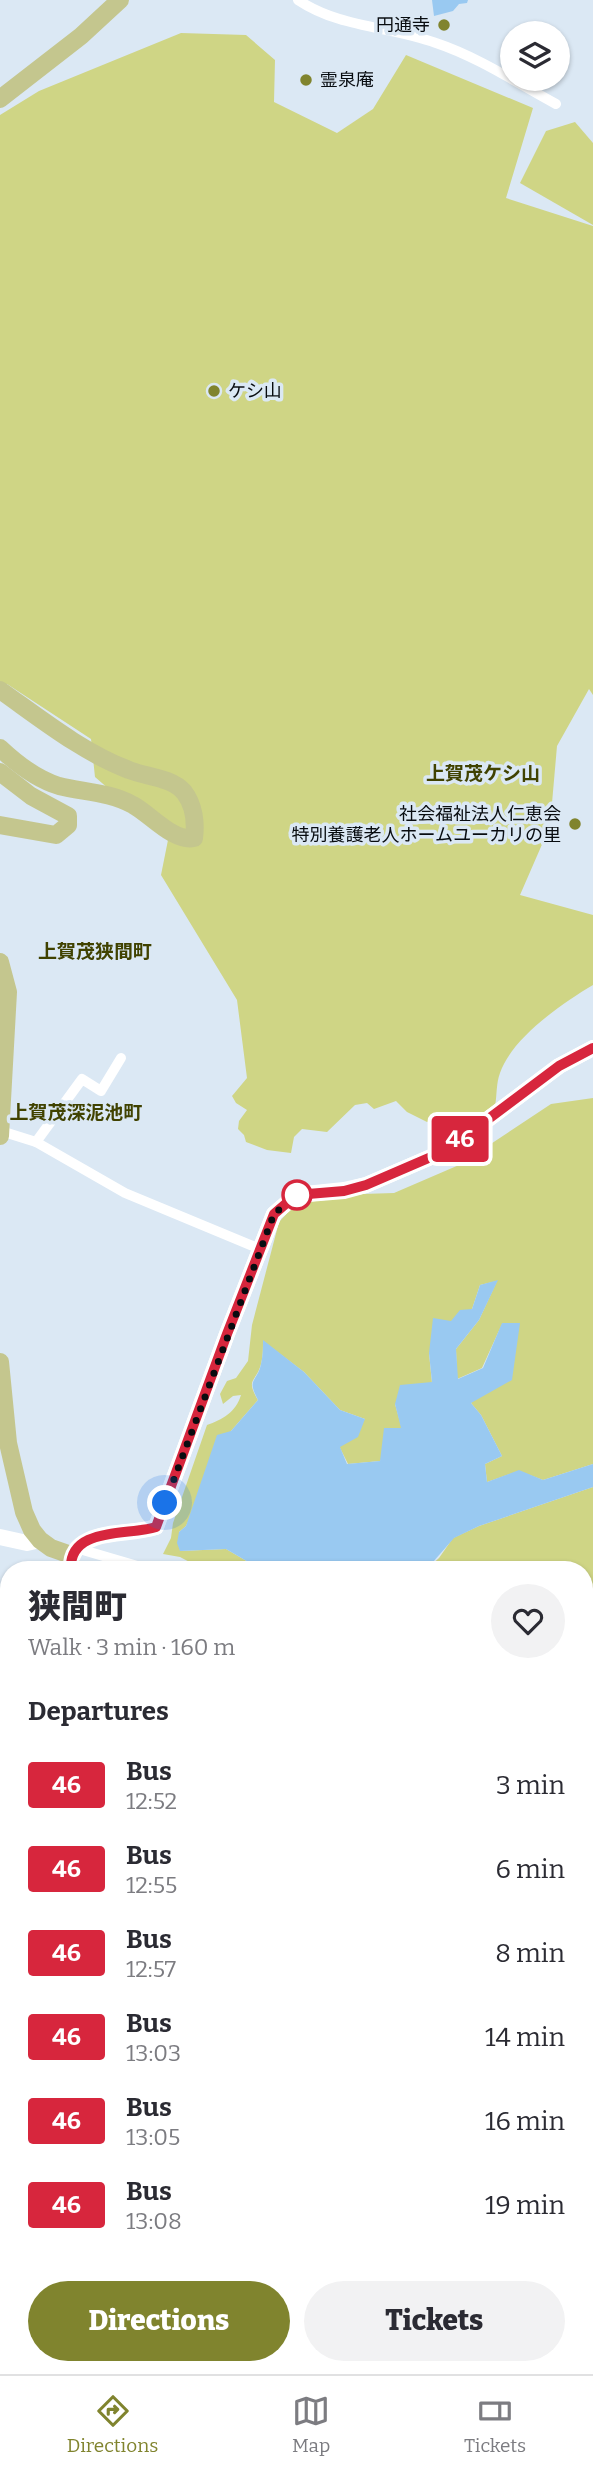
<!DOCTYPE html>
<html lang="en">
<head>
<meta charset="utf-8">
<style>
	:root { --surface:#fff; --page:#f2f2f3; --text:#2b2b33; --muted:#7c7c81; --line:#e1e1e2; --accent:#80842e }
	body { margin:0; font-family:Bitter,"Noto Sans JP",serif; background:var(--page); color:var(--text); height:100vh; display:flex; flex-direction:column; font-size:26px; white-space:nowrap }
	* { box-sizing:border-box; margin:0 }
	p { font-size:23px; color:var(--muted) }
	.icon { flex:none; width:38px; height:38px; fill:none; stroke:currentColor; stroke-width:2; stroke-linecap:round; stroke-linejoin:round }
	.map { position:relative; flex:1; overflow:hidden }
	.panel { position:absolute; left:0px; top:1561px; width:593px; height:814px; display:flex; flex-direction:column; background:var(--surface); border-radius:28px 28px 0 0; box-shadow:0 2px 5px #0004 }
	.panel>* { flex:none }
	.badge { padding:0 14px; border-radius:5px; font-size:24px; line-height:46px }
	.controls { position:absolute; left:500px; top:21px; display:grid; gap:14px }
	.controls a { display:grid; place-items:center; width:70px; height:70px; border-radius:50%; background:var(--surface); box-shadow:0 2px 5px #0004; font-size:35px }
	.you { position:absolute; width:35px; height:35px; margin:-18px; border:5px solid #fff; border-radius:50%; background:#1a73e8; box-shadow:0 0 0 10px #1a73e833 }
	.map>.badge { position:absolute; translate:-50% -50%; box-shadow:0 0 0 4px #fff }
	h2 { padding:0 28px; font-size:26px; line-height:63px }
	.round { display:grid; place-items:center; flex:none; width:74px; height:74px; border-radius:37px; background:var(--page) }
	.headline { display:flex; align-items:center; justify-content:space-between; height:119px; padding:0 28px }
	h1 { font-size:33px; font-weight:800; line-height:52px }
	.action { display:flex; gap:14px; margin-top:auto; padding:14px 28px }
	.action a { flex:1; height:80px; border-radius:42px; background:var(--accent); color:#fff; font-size:28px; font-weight:800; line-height:80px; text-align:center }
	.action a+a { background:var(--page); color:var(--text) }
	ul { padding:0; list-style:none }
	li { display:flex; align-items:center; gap:21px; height:84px; padding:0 28px }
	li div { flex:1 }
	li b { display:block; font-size:26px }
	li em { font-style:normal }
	li .badge { min-width:77px; font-weight:700; text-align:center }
	.dock { display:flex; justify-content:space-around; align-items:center; height:98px; border-top:2px solid var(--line); background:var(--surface); font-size:19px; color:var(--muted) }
	.dock a { display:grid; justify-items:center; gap:4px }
	.dock .active { color:var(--accent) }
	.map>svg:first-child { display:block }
	.green { fill:#cfd585 }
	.water { fill:#99c9f1 }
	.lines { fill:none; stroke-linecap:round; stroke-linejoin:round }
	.street { stroke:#fff; stroke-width:10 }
	.secondary { stroke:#fff; stroke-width:16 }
	.primary { stroke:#c4c68e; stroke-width:18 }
	.line-casing { stroke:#fff; stroke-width:16 }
	.line { stroke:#d7263d; stroke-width:10 }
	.walk { stroke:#080c10; stroke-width:7; stroke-dasharray:0 12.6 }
	.poi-dot { fill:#80842e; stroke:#dbe8f4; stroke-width:2.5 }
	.stop-dot { fill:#fff; stroke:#d7263d; stroke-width:3.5 }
	.labels { text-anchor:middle; stroke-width:7; stroke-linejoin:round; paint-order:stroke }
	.poi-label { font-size:18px; fill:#080c10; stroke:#dbe8f4; text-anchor:end }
	.neighbourhood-label { font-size:19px; font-weight:bold; fill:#404200; stroke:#dbe8f4 }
</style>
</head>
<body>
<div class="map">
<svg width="593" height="2374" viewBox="0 0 593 2374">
	<rect width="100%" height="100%" fill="#dbe8f4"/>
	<g class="green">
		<path d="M181,33l65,2 29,25 -1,42 63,31 36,-24 33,-54 127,53 -27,90 87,28v469l-4,-6 -32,57 -7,80 -30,69 73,20v70c-32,19 -81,53 -93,88 -4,10 -3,23 -5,33l-30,19 -15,-11 -23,8 -20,-10 -11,-11 -22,8 -7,-6 -12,2 -28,27 -25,-3 -8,8 -3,16 -24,-3 -21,-8 -2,-7 -6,-6 1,-8 8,-11 -11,-7 -4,-7 15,-18 -10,-78 -76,-125 7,-35 -73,-63 -4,-38 -84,-55 -7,6v-575l39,-24z"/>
		<polygon points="575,122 593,143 593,225 520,183 546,131"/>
		<path d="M593,1098v366l-50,16 -24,-9 -32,11 -2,-18 17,-8 -21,-41 -10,-12 31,-79 -20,44 -25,11 -1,-30 23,-29 18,-39 -17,4 -8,24 -43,44 3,30 -37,21 7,25 -22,32 -32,3 -9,-18 26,-27 -25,-9 -36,-38 -41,-31c0,7 0,16 -2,23 -5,19 -16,14 -3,36l-27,31 -45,95 -7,6 1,19 46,-2 36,21h-26l-14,-9 -19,8 -23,-12 -17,-3 8,-16 2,-15 34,-98c15,-5 29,-13 34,-30l-8,1 -10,8 -3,-10 7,-13 9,-3 12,-17 4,-36 27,-103 12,-13 20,-9 51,-6 32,-1 65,-28 92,-61z"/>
		<polygon points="593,1487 593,1954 590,1953 584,1946 584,1570 426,1570 439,1558 453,1538 479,1526"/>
	</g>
	<g class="water">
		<polygon points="432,0 468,0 467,3 459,4 453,11 434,16"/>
		<path d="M498,1280l-19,40 -23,29 2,30 25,-11 19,-45h18l-8,57 -41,23 10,12 21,41 -17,8 2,18 32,-12 24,10 50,-16v23l-114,39 -25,12 -28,32h-164l-36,-21 -46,2 -3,-8 2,-11 7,-6 31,-91 14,-4 27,-31c-12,-22 -1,-17 3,-36 2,-8 2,-17 2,-24l41,32 36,38 25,9 -7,18 -18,10 7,17 33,-3 4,-33h17l-6,-24 5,-19 32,-3 -3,-29 4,-35 18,3 9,-11 12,-1 8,-24z"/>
	</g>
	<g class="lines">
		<g class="street">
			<path d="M298,0c42,28 91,26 138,43 42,14 81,40 120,61"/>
			<polyline points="1,1131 36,1142 125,1193 260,1249"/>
			<polyline points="36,1142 82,1079 101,1091 121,1058"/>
			<polyline points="76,1548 151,1570"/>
			<polyline points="0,1701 9,1703"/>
			<polyline points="0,1892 9,1893"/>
			<polyline points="584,2035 593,2040"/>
			<polyline points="584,2082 593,2082"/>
			<polyline points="0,2155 9,2154"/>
			<polyline points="584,2168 593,2168"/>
			<polyline points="584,2260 593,2260"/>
			<polyline points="0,2320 2,2374"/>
			<polyline points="495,2366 495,2374"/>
		</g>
		<g class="secondary">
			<polyline points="0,1537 27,1543 40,1540"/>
			<path d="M71,1555c22,-28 55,-18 85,-28l71,-193 47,-120 22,-19 48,-5 22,-5 65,-28 36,-22 92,-69 34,-18"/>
			<polyline points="0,1839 9,1839"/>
			<polyline points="584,2350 593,2350"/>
			<polyline points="0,2365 9,2365"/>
		</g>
		<g class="primary">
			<polyline points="0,99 81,36 120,0"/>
			<path d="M0,690c41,29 82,62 129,80 17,7 42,7 55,22 10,13 12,31 10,46 -21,4 -44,-24 -61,-33 -23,-13 -50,-13 -74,-19 -23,-7 -42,-22 -59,-38"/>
			<polyline points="0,772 31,796 68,816 68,825 56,835 0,825"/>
			<polyline points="0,962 8,992 0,1136"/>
			<polyline points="0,1362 8,1443 24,1512 32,1530 40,1540 51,1548 71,1555 71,1570"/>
			<polyline points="130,2366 131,2374"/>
		</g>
	</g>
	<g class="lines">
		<defs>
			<path id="line" d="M71,1570c-3,-44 58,-34 85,-43l71,-193 47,-120 22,-19 48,-4 22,-6 65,-28 36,-22 92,-69 34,-18"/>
		</defs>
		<use href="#line" class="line-casing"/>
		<use href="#line" class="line"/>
		<polyline class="walk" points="165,1503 274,1214 297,1195"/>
	</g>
	<g class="poi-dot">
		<circle cx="444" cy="25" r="7"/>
		<circle cx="306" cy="80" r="7"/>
		<circle cx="214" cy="391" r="7"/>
		<circle cx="575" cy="824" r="7"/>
	</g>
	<circle class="stop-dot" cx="297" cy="1195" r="14"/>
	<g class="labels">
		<g class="poi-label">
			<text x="430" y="31">円通寺</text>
			<text x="320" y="86" text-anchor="start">霊泉庵</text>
			<text x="228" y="397" text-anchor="start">ケシ山</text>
			<text x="561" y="820">社会福祉法人仁恵会<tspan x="561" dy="21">特別養護老人ホームユーカリの里</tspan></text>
		</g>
		<g class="neighbourhood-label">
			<text x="483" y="780">上賀茂ケシ山</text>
			<text x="95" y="958">上賀茂狭間町</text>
			<text x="76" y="1119">上賀茂深泥池町</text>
		</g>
	</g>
</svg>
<div class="controls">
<a><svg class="icon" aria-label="layers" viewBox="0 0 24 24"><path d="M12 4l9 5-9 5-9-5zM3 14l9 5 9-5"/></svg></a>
</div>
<div class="you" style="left:165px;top:1503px"></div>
<b class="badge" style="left:460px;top:1139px;background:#d7263d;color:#fff">46</b>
<section class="panel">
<div class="headline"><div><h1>狭間町</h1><p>Walk · 3 min · 160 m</p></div><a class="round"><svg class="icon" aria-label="heart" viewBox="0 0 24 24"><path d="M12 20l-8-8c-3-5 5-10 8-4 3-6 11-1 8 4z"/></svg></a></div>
<h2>Departures</h2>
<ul>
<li><span class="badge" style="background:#d7263d;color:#fff">46</span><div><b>Bus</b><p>12:52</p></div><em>3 min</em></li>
<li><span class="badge" style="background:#d7263d;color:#fff">46</span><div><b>Bus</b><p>12:55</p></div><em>6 min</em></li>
<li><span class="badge" style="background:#d7263d;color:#fff">46</span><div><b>Bus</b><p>12:57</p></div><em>8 min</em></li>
<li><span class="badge" style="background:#d7263d;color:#fff">46</span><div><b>Bus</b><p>13:03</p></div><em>14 min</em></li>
<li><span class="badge" style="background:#d7263d;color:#fff">46</span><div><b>Bus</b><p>13:05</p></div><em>16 min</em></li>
<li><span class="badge" style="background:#d7263d;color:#fff">46</span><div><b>Bus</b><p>13:08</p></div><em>19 min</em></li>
</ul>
<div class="action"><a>Directions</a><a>Tickets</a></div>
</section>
</div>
<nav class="dock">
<a class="active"><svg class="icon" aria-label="directions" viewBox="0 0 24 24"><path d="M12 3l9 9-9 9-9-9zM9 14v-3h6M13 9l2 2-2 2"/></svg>Directions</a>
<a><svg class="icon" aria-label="map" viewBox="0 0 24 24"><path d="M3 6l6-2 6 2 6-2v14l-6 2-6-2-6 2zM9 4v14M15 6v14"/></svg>Map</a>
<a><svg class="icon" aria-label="tickets" viewBox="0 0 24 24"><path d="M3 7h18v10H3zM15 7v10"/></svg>Tickets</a>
</nav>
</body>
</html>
